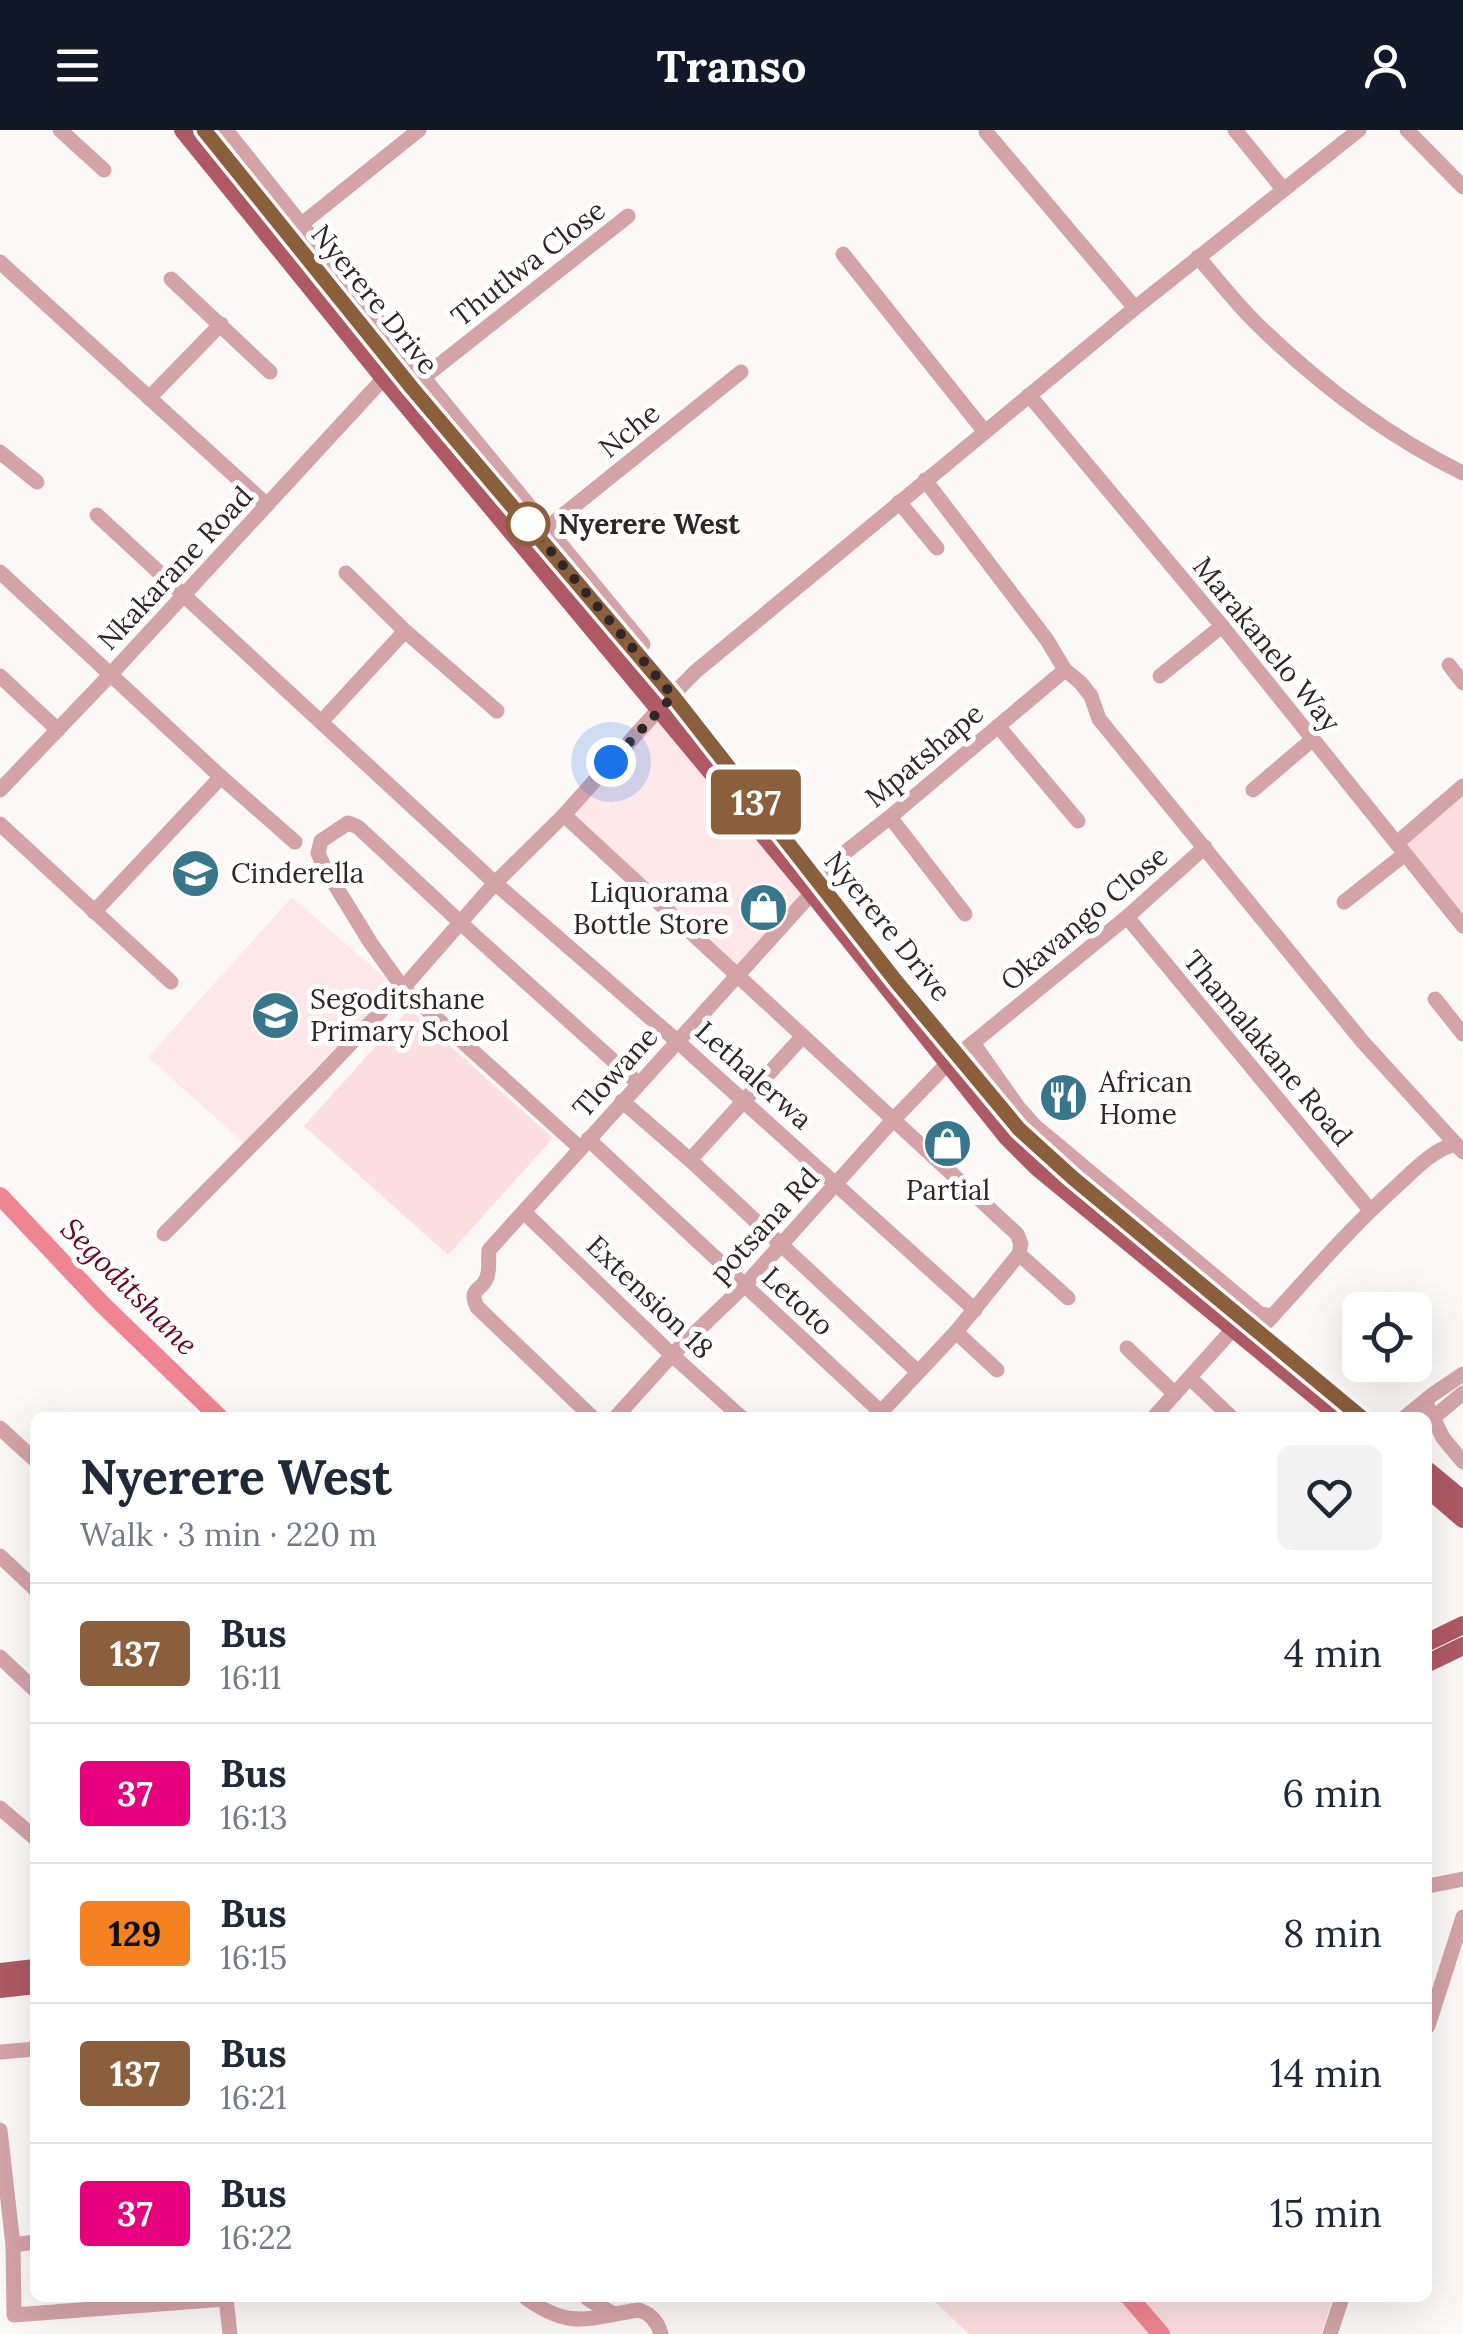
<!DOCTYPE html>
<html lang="en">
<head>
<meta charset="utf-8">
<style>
	:root { --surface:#fff; --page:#f2f2f3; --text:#1f2937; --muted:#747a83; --line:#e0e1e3; --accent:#111827 }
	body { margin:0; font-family:Lora,serif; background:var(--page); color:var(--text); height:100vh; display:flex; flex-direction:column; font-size:38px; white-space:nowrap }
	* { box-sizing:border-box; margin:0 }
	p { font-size:32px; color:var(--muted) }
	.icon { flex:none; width:55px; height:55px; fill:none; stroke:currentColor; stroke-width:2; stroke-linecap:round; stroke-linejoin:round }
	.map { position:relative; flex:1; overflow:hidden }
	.sheet { position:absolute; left:30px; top:1282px; width:1402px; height:890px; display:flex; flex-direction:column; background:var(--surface); border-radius:15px; box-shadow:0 10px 40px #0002 }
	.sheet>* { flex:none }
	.badge { padding:0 20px; border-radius:8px; font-size:35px; line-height:65px }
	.fabs { position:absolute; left:1342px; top:1162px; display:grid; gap:20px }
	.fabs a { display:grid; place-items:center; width:90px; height:90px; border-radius:15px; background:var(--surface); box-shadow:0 10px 40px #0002; font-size:50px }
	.you { position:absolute; width:50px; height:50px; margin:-25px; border:8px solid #fff; border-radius:50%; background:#1a73e8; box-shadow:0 0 0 15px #1a73e833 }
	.map>.badge { position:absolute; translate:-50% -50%; box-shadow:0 0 0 5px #fff }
	.round { display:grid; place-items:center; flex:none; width:105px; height:105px; border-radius:15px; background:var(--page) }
	.headline { display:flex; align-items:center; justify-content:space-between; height:170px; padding:0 50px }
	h1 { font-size:48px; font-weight:800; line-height:75px }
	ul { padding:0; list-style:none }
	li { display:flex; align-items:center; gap:30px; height:140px; padding:0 50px; border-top:2px solid var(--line) }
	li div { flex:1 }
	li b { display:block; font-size:38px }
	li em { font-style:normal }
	li .badge { min-width:110px; font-weight:700; text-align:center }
	header { display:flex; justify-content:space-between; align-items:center; height:130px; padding:0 50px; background:var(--accent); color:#fff; font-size:45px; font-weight:800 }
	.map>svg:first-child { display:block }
	.built { fill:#fee7e8 }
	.green { fill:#fcdee0 }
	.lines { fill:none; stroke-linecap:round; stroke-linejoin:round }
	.river { stroke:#ef8590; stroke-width:18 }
	.minor { stroke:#d4a3a7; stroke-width:15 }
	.major { stroke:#ae5963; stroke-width:18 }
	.line-casing { stroke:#fff; stroke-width:22 }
	.line { stroke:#8b5e3c; stroke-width:15 }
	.walk { stroke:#302627; stroke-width:10; stroke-dasharray:0 18 }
	.stop-dot { fill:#fff; stroke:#8b5e3c; stroke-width:5 }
	.labels { text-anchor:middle; stroke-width:10; stroke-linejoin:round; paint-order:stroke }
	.street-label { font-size:28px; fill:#302627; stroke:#fff }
	.stop-label { font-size:28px; font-weight:bold; fill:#302627; stroke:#fff; text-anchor:start }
	.poi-label { font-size:28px; fill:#302627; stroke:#fff; text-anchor:start }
	.water-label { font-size:30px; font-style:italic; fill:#6a0823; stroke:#fff }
</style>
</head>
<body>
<header><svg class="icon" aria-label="menu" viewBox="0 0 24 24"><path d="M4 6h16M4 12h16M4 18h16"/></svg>Transo<svg class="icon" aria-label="person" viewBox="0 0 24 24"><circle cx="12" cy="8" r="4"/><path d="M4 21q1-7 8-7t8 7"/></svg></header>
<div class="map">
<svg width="1463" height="2204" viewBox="0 0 1463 2204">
	<rect width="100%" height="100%" fill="#fdf8f8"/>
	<g class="built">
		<polygon points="662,580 807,760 734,837 564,679"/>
		<polygon points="292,767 394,856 244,1013 148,927"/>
	</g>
	<g class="green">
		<polygon points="1463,659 1463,794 1397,713"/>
		<polygon points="409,879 553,1008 448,1125 304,996"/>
		<polygon points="931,2168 1333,2168 1321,2204 969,2204"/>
	</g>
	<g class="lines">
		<g class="river">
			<polyline points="0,1066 103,1175 220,1288"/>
			<polyline points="1130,2168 1161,2204"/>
		</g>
		<g class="minor">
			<polyline points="60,0 104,40"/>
			<polyline points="226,0 423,247 643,514"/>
			<polyline points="1235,0 1283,59"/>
			<polyline points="1407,0 1463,57"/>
			<polyline points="986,2 1135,178"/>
			<polyline points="293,101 419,0"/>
			<polyline points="843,124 985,302"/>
			<path d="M1198,127c19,22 37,45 57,65 61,60 130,113 208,151"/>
			<polyline points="0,132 267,375"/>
			<polyline points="171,149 270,242"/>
			<polyline points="419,251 628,86"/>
			<polyline points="1029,265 1222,496 1463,796"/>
			<polyline points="149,268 221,194"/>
			<polyline points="0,322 37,352"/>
			<polyline points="925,350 1047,510 1065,540 1080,552 1091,566 1099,589 1362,911 1463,1022"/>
			<polyline points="899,372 937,418"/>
			<polyline points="97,385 495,753 677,911 975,1180"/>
			<polyline points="548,397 741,242"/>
			<polyline points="0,442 221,647 295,712"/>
			<polyline points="346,443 405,501 497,581"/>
			<polyline points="1449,535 1463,553"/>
			<polyline points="0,546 58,600"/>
			<polyline points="1160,546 1222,496"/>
			<polyline points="321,592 405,501"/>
			<polyline points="998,596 1078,691"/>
			<polyline points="0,660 110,545 384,248"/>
			<polyline points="1253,660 1313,609"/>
			<polyline points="564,685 1017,1104 1021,1114 1019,1124 956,1202 881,1282"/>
			<polyline points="890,687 965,784"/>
			<polyline points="0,694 171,852"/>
			<polyline points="1397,713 1463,656"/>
			<polyline points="814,747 890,687 1065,540"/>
			<polyline points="1344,772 1405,724"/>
			<polyline points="94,782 221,647"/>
			<polyline points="1127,787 1370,1080"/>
			<polyline points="1435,869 1463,904"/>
			<polyline points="973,913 1018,977 1035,996 1260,1184 1272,1186"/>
			<polyline points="622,971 690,1030 918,1242"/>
			<polyline points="588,1009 885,1286"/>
			<polyline points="580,1018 403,858 370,812 324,737 318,723 321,711 348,693 358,697 476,807 638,953"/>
			<polyline points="690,1030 803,906"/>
			<polyline points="524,1082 672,1225 742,1288"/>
			<polyline points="164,1104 321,945 403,858 495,753 564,685 658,580 695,542 1135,178 1359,0"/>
			<polyline points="1019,1124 1068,1168"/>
			<path d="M1267,1192c43,-47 84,-95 131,-137 17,-16 35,-35 57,-41"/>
			<polyline points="956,1202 997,1240"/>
			<polyline points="1127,1218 1175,1264"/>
			<polyline points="1190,1248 1232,1288"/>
			<polyline points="1425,1271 1443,1308 1463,1332"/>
			<path d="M593,1288l-116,-111c-9,-20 5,-15 10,-30 3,-8 1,-19 2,-27l323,-357"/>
			<polyline points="615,1288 672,1225 744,1156 893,990 947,934 1127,787 1205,717"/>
			<polyline points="1153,1288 1234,1198"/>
			<polyline points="1404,1288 1432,1265 1463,1244"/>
			<polyline points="1433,1288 1463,1263"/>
			<polyline points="0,1298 35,1330"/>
			<polyline points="0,1426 35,1459"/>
			<polyline points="0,1527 35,1560"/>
			<polyline points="0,1678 35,1708"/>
			<polyline points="1428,1756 1463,1749"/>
			<polyline points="1428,1896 1463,1787"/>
			<polyline points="0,1922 35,1919"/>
			<polyline points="0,2000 13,2115 14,2185 226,2169"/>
			<polyline points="13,2115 35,2112"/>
			<polyline points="226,2168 230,2204"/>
			<path d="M526,2168c46,33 62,19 113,12 12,4 19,12 22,24"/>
			<polyline points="587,2168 613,2184"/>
			<polyline points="1330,2204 1342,2168"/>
		</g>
		<g class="major">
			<polyline points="183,0 384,248 812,763 1007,1007 1037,1037 1342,1288"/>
			<polyline points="205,0 412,258 673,566 814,747"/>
			<polyline points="902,858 992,968 1043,1022 1363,1288"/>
			<polyline points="1428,1341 1463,1370"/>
			<polyline points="1428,1359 1463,1389"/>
			<polyline points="1428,1512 1463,1495"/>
			<polyline points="1428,1533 1463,1516"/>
			<polyline points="0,1842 35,1838"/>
			<polyline points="0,1859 35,1855"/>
		</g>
	</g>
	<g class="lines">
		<defs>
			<polyline id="line" points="204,0 412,258 673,566 895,850 1019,999 1073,1048 1362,1288"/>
		</defs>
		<use href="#line" class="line-casing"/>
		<use href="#line" class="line"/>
		<polyline class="walk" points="528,394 673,566 611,632"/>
	</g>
	<defs>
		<symbol id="school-disc" viewBox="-11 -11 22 22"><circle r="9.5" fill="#38768c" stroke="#fff"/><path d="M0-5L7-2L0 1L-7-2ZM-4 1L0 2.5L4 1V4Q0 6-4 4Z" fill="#fff"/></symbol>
		<symbol id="shop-disc" viewBox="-11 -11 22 22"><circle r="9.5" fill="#38768c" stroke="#fff"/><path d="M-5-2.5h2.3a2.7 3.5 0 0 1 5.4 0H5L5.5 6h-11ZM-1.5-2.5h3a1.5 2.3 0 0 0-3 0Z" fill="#fff"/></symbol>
		<symbol id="restaurant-disc" viewBox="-11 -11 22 22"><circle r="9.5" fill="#38768c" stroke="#fff"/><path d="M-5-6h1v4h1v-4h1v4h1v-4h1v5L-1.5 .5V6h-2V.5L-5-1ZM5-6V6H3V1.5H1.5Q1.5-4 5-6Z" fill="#fff"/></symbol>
	</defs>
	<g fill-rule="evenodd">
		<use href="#school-disc" x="168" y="716" width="55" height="55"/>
		<use href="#shop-disc" x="736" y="750" width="55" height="55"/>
		<use href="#school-disc" x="248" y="858" width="55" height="55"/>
		<use href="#restaurant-disc" x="1036" y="940" width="55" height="55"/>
		<use href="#shop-disc" x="920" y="986" width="55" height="55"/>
	</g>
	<circle class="stop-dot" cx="528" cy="394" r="20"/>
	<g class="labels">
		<g class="street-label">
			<text transform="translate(528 133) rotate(-38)" y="10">Thutlwa Close</text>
			<text transform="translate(375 169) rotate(51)" y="10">Nyerere Drive</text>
			<text transform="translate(629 300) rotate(-39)" y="10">Nche</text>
			<text transform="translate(175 438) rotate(-47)" y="10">Nkakarane Road</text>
			<text transform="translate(1267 514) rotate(51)" y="10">Marakanelo Way</text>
			<text transform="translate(924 625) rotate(-40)" y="10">Mpatshape</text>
			<text transform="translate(1084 788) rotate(-40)" y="10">Okavango Close</text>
			<text transform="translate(888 796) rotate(51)" y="10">Nyerere Drive</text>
			<text transform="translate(1268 918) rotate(50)" y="10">Thamalakane Road</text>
			<text transform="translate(615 942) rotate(-48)" y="10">Tlowane</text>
			<text transform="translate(754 945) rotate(42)" y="10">Lethalerwa</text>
			<text transform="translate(764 1095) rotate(-47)" y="10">potsana Rd</text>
			<text transform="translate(650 1167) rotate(44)" y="10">Extension 18</text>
			<text transform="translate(798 1171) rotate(43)" y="10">Letoto</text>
		</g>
		<g class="stop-label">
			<text x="558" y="404">Nyerere West</text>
		</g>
		<g class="poi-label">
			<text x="231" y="753">Cinderella</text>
			<text x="729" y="772" text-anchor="end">Liquorama<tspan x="729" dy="32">Bottle Store</tspan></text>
			<text x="310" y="879">Segoditshane<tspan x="310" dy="32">Primary School</tspan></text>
			<text x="1099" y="962">African<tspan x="1099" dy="32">Home</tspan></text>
			<text x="948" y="1070" text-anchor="middle">Partial</text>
		</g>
		<g class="water-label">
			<text transform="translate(129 1157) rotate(45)" y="10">Segoditshane</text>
		</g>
	</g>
</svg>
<div class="fabs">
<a><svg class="icon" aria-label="locate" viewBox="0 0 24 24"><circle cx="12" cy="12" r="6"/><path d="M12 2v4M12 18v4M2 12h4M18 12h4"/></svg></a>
</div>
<div class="you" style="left:611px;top:632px"></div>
<b class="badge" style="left:756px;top:672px;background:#8b5e3c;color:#fff">137</b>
<section class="sheet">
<div class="headline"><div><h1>Nyerere West</h1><p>Walk · 3 min · 220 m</p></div><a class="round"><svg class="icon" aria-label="heart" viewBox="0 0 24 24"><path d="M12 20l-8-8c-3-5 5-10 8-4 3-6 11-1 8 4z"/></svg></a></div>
<ul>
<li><span class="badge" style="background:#8b5e3c;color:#fff">137</span><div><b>Bus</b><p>16:11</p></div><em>4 min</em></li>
<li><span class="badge" style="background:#e6007e;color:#fff">37</span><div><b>Bus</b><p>16:13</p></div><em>6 min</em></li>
<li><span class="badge" style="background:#f58220;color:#111">129</span><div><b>Bus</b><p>16:15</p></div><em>8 min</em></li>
<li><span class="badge" style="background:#8b5e3c;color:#fff">137</span><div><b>Bus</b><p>16:21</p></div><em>14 min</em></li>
<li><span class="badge" style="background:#e6007e;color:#fff">37</span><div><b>Bus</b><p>16:22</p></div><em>15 min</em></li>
</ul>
</section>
</div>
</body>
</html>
